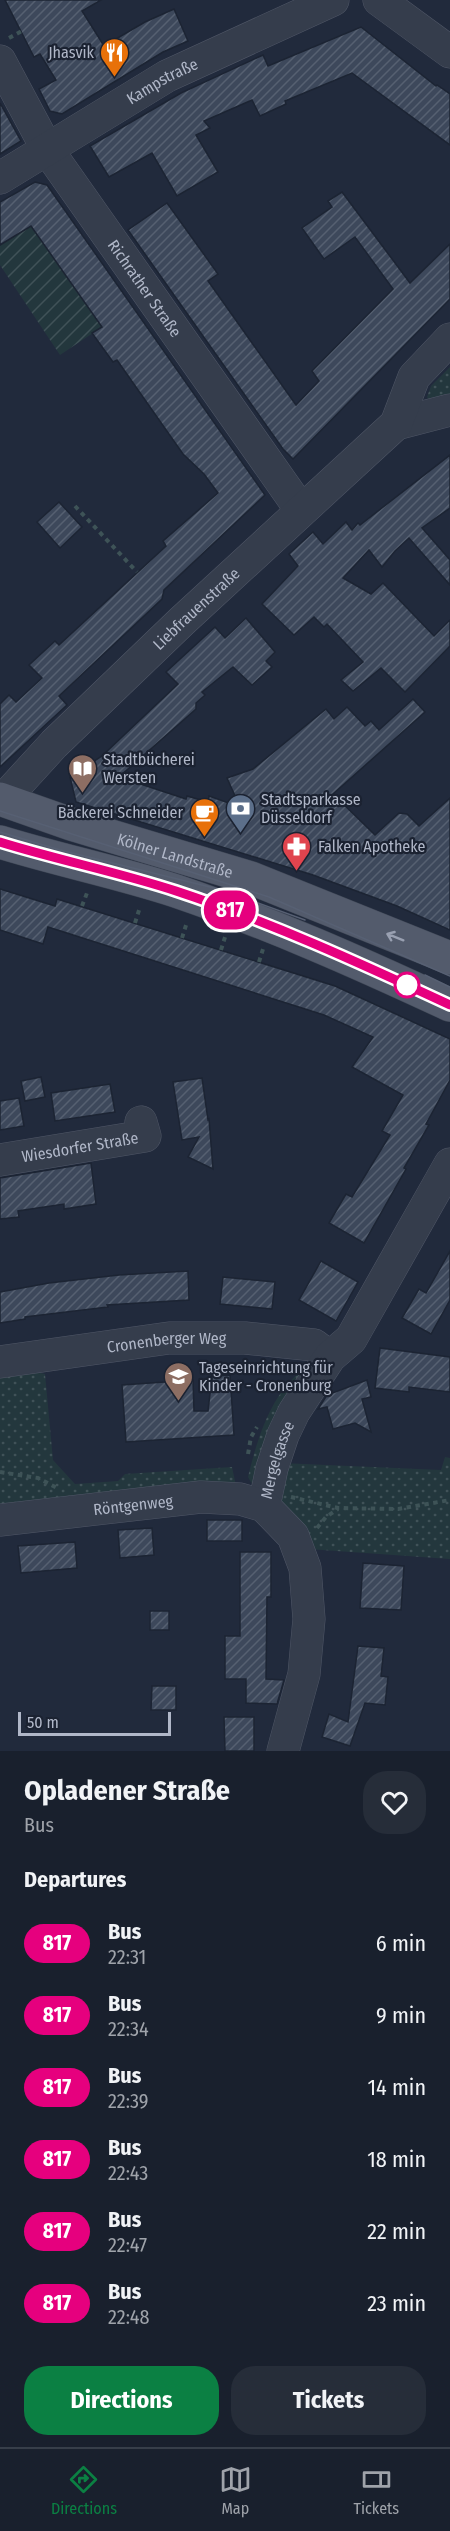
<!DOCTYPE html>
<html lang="en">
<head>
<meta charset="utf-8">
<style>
	:root { --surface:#19202d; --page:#262d39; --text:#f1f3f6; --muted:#9fa3aa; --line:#373e49; --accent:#0b8043 }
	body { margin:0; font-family:"Fira Sans Condensed",sans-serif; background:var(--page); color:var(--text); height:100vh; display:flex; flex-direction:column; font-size:22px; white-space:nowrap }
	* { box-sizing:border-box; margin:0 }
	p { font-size:20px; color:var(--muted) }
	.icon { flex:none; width:33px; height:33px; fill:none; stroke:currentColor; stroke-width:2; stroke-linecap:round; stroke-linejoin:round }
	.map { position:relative; height:1751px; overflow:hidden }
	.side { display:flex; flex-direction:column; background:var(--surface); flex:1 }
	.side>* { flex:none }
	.badge { padding:0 12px; border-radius:20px; font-size:21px; line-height:39px }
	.scale { position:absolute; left:18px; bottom:15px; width:153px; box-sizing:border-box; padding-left:6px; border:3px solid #b0b7c8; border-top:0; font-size:16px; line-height:21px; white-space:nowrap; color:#b0b7c8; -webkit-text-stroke:4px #1b2231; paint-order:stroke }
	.map>.badge { position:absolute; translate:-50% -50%; box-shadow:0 0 0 3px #fff }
	h2 { padding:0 24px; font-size:22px; line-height:54px }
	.round { display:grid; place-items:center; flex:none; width:63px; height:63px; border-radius:24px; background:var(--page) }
	.head { display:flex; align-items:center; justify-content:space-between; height:102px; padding:0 24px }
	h1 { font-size:28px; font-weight:700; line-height:45px }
	.button { display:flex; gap:12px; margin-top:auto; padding:12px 24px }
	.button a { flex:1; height:69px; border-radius:24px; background:var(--accent); color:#fff; font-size:24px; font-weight:700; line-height:69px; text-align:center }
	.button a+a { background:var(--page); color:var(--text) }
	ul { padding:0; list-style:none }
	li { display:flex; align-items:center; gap:18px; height:72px; padding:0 24px }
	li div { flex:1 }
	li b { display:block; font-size:22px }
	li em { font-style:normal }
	li .badge { min-width:66px; font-weight:700; text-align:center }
	.tab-bar { display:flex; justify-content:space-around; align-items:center; height:84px; border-top:2px solid var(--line); background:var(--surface); font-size:16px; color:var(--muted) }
	.tab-bar a { display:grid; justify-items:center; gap:3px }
	.tab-bar .active { color:var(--accent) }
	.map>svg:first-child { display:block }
	.grass { fill:url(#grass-dots) }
	.garden { fill:url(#garden-furrows) }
	.building { fill:url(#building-hatch); stroke:#1c2433; stroke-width:1.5 }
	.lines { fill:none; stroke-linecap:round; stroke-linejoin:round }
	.minor-casing { stroke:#505767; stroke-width:33 }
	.major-casing { stroke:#3e4655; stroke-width:34 }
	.path { stroke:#3e5357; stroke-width:4; stroke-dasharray:4.5 4.5; stroke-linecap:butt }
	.minor { stroke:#353d4c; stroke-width:32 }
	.major { stroke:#535b6c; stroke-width:33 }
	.tram { stroke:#576073; stroke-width:1.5 }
	.oneway { stroke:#99a0b1 }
	.line-casing { stroke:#fff; stroke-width:14 }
	.line { stroke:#e6007e; stroke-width:9 }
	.stop-dot { fill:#fff; stroke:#e6007e; stroke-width:3 }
	.labels { text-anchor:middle; stroke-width:4.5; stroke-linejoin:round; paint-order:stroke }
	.poi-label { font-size:16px; fill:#b0b7c8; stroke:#1b2231; text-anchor:start }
	.street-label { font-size:16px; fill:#b0b7c8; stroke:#1b2231 }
</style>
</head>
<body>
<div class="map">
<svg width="450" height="1751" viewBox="0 0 450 1751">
	<defs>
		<pattern id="grass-dots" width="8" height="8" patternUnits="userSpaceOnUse" patternTransform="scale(1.5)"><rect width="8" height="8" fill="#23373d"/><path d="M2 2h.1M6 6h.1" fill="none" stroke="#405258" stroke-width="1.8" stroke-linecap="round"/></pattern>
		<pattern id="garden-furrows" width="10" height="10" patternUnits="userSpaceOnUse" patternTransform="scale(1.5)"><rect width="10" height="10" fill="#23373d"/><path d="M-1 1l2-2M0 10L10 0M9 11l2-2" fill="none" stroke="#405258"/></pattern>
		<pattern id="building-hatch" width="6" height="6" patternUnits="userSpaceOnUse" patternTransform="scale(1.5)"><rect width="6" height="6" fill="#3d485b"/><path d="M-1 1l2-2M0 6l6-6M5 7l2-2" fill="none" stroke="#566071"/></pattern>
	</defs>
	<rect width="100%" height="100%" fill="#212a3c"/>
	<g class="grass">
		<polygon points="450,367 450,397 431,403 427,397 431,386"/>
		<polygon points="22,1369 45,1374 53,1460 75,1484 118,1481 125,1474 232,1467 236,1486 0,1511 0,1373"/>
		<path d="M303,1370l-44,116 -7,-2 -4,-7c9,-37 22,-83 55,-107z"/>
		<polygon points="445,1457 450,1458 450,1559 308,1549 274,1497 281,1463 441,1470"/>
	</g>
	<polygon class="garden" points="32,225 102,327 60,355 0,265 0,245"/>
	<g class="building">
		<polygon points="5,0 101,0 82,11 104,46 145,22 174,9 188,41 163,52 62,114 50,111 39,89 56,80 40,54 34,57"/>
		<polygon points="361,27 436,86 437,85 450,94 450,145 352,73 285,101 286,104 260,116 252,100 204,121 210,128 196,135 218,172 177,196 152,153 109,177 90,146 181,93 263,55 268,66"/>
		<polygon points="0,103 21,141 0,154"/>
		<polygon points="35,182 47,185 265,495 164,590 162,599 59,696 67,705 0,767 0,704 9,695 16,702 42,678 29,665 55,641 59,645 166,546 163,541 218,493 204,474 183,454 117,360 113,362 92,333 102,327 31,226 0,245 0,202"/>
		<polygon points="342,192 410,283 450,244 450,299 293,459 283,449 128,230 167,203 218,274 208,281 296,405 319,381 312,371 393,289 355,237 324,259 302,228 332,207 328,201"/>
		<polygon points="450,455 450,508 422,528 450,560 450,585 409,538 395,551 382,567 369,550 343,578 371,594 383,583 434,636 450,620 450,646 405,692 381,668 353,691 341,680 363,662 327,624 324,627 314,617 294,635 262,604 298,566 289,554 313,532 323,544 346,522 352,530 358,523 360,525"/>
		<polygon points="59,502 82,527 60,548 37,522"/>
		<polygon points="246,618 275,652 266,661 272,667 252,685 233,667 202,692 205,695 196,703 196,709 119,777 186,799 187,796 208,802 209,796 240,807 227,778 253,769 326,709 334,719 347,707 365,726 371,721 379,730 413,699 425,712 333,794 375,835 399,813 407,814 419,826 450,798 450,930 397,906 313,875 76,802 70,777 102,756 178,684 166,672 215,627 225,638"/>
		<polygon points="0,889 55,906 57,899 335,986 450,1039 450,1080 426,1124 429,1125 404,1168 406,1169 364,1243 329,1223 346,1194 352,1197 390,1135 382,1131 403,1095 352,1067 373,1037 324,1015 48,927 43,944 0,930"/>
		<polygon points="41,1077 45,1097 25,1101 21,1081"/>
		<polygon points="202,1078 208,1120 209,1119 213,1169 188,1157 199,1137 182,1140 173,1082"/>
		<polygon points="110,1084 115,1112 55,1121 51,1093"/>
		<polygon points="19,1098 24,1126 0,1130 0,1101"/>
		<polygon points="91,1163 96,1204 64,1209 64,1204 18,1211 19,1217 0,1219 0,1178"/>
		<polygon points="450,1251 450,1300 431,1334 402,1318 419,1289 426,1293"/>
		<polygon points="321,1261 358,1282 336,1321 299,1300"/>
		<polygon points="188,1271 189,1300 107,1305 108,1307 25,1317 25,1319 0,1323 0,1292 49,1283 119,1275"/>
		<polygon points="223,1277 275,1282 272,1309 220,1304"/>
		<polygon points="380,1348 450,1357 450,1392 409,1387 409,1392 375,1388"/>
		<polygon points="230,1375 234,1435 126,1442 122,1385 193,1380 194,1411 208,1411 212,1376"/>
		<polygon points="367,1380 371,1397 362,1399 371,1432 355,1423 333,1429 327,1407 318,1409 327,1395"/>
		<rect x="207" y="1520" width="35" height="21"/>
		<polygon points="152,1528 154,1555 120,1558 118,1530"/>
		<polygon points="75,1542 77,1568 21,1573 18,1546"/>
		<polygon points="240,1552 271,1552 271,1597 267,1597 266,1679 284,1680 277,1704 246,1703 246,1679 225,1679 225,1636 240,1636"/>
		<polygon points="363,1563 404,1566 401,1610 360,1608"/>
		<rect x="150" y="1611" width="19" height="19"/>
		<polygon points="358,1646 384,1648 381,1676 388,1677 385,1705 365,1703 350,1746 322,1737 329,1714 348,1722"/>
		<polygon points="152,1686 176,1686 176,1710 151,1710"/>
		<polygon points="224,1717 254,1717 254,1751 225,1751"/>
	</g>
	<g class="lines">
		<defs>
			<g id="minor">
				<polyline points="379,0 450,52"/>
				<path id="s1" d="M0,61l47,88 254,361"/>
				<path id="s2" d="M0,178l167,-102 166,-76"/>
				<polyline points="396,424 450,410"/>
				<path id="s3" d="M3,800l51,-56 128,-123 214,-197 18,-47 36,-38"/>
				<path id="s4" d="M0,1160l145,-24 -4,-14"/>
				<path id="s5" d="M0,1362l169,-24h76l69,7 16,12"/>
				<path id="s6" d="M264,1506l8,-38 11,-33 11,-23 36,-55 21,-18 99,-175"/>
				<path id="s7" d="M0,1520l201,-23 39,2 24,7 29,30 12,32 4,51 -5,55 -21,77"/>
			</g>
			<g id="major">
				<path id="s8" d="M0,799l71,25 180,54 199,80"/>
				<path d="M0,842c58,18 118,30 176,49 94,32 184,72 274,114"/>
			</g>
		</defs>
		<use href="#minor" class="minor-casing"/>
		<use href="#major" class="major-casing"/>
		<g class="path">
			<polyline points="9,38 22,31"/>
			<polyline points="75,506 137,572"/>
			<polyline points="82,906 87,893"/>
			<polyline points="135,923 140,907"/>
			<polyline points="182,938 187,922"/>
			<polyline points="221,950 226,934"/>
			<polyline points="259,962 263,949"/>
			<polyline points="248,1454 251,1437 257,1427"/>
			<polyline points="0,1472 38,1478 57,1488"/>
			<polyline points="291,1497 338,1508 398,1509 450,1500"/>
			<polyline points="317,1528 326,1517 338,1509"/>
		</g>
		<use href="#minor" class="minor"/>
		<use href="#major" class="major"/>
		<g class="tram">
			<polyline points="0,811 269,897 450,976"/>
			<polyline points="0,832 60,850 222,890 305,920"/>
			<polyline points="425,975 450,987"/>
		</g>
	</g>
	<defs><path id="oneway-shaft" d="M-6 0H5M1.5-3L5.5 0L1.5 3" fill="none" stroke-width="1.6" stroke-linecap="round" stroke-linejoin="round" transform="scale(1.5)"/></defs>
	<use class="oneway" href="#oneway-shaft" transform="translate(395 937) rotate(-158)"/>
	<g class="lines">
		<defs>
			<path id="line" d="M0,842c58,18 118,30 176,49 94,31 184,72 274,114"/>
		</defs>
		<use href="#line" class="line-casing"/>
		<use href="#line" class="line"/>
	</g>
	<defs>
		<symbol id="restaurant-pin" viewBox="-11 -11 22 30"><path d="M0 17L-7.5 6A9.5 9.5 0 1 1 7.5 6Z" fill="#e8710a" stroke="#1b2231"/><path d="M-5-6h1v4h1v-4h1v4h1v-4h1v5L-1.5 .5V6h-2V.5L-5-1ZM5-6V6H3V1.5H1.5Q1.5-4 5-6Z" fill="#fff"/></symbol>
		<symbol id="library-pin" viewBox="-11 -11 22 30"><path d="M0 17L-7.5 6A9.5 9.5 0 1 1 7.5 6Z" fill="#8d6e63" stroke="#1b2231"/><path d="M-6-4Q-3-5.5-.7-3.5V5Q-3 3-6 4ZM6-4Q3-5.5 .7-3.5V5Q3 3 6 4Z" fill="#fff"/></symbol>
		<symbol id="bank-pin" viewBox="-11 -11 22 30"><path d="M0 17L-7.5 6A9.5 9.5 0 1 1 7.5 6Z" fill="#5c6f8a" stroke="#1b2231"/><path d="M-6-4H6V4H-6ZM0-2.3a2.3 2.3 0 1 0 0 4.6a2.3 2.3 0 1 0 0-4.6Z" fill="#fff"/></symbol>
		<symbol id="cafe-pin" viewBox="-11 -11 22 30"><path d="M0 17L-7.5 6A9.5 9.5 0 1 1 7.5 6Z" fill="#e8710a" stroke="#1b2231"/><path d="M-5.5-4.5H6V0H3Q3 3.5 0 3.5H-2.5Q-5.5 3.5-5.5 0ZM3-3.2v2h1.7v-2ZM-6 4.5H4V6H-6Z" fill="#fff"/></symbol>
		<symbol id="pharmacy-pin" viewBox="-11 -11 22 30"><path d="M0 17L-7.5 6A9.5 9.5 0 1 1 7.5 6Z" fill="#e0444e" stroke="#1b2231"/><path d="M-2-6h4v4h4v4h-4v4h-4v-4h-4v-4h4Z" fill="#fff"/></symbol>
		<symbol id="school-pin" viewBox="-11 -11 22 30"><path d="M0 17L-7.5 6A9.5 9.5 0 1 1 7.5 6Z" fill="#8d6e63" stroke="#1b2231"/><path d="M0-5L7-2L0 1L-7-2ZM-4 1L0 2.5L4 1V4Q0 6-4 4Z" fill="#fff"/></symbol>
	</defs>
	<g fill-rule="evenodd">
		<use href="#restaurant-pin" x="98" y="36" width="33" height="45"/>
		<use href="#library-pin" x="66" y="752" width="33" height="45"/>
		<use href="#bank-pin" x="224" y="792" width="33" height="45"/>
		<use href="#cafe-pin" x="188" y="796" width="33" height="45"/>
		<use href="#pharmacy-pin" x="280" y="830" width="33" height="45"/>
		<use href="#school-pin" x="162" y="1360" width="33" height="45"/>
	</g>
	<circle class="stop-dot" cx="407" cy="985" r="12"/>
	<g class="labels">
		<g class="poi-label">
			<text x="94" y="58" text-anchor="end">Jhasvik</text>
			<text x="103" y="765">Stadtbücherei<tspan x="103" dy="18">Wersten</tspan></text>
			<text x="261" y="805">Stadtsparkasse<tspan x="261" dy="18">Düsseldorf</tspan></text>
			<text x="183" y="818" text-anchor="end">Bäckerei Schneider</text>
			<text x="318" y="852">Falken Apotheke</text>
			<text x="199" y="1373">Tageseinrichtung für<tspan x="199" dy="18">Kinder - Cronenburg</tspan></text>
		</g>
		<g class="street-label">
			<text dy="6" stroke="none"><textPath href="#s2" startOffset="189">Kampstraße</textPath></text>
			<text dy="6" stroke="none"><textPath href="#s1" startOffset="270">Richrather Straße</textPath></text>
			<text dy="6" stroke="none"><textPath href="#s3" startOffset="272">Liebfrauenstraße</textPath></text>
			<text dy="6" stroke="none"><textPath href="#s8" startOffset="184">Kölner Landstraße</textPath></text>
			<text dy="6" stroke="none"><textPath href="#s4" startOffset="81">Wiesdorfer Straße</textPath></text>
			<text dy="6" stroke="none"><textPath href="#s5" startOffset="168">Cronenberger Weg</textPath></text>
			<text dy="6" stroke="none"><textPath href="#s6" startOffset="48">Mergelgasse</textPath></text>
			<text dy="6" stroke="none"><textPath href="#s7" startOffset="134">Röntgenweg</textPath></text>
		</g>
	</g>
</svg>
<div class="scale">50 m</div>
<b class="badge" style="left:230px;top:910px;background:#e6007e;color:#fff">817</b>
</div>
<section class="side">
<div class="head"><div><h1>Opladener Straße</h1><p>Bus</p></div><a class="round"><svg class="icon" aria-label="heart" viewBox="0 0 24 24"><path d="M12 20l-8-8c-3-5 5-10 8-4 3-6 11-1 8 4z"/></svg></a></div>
<h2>Departures</h2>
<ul>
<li><span class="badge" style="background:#e6007e;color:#fff">817</span><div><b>Bus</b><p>22:31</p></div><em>6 min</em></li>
<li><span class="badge" style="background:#e6007e;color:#fff">817</span><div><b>Bus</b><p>22:34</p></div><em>9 min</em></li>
<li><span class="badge" style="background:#e6007e;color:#fff">817</span><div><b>Bus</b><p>22:39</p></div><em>14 min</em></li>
<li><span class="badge" style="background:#e6007e;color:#fff">817</span><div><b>Bus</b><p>22:43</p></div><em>18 min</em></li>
<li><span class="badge" style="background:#e6007e;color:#fff">817</span><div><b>Bus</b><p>22:47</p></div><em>22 min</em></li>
<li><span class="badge" style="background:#e6007e;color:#fff">817</span><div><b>Bus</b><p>22:48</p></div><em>23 min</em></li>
</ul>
<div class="button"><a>Directions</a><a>Tickets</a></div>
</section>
<nav class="tab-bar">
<a class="active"><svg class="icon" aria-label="directions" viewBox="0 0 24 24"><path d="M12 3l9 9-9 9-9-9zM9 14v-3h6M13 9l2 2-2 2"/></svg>Directions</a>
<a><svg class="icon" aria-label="map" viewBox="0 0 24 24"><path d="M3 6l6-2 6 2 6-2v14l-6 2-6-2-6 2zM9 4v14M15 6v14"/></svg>Map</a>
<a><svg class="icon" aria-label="tickets" viewBox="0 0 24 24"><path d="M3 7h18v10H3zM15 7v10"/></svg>Tickets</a>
</nav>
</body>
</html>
